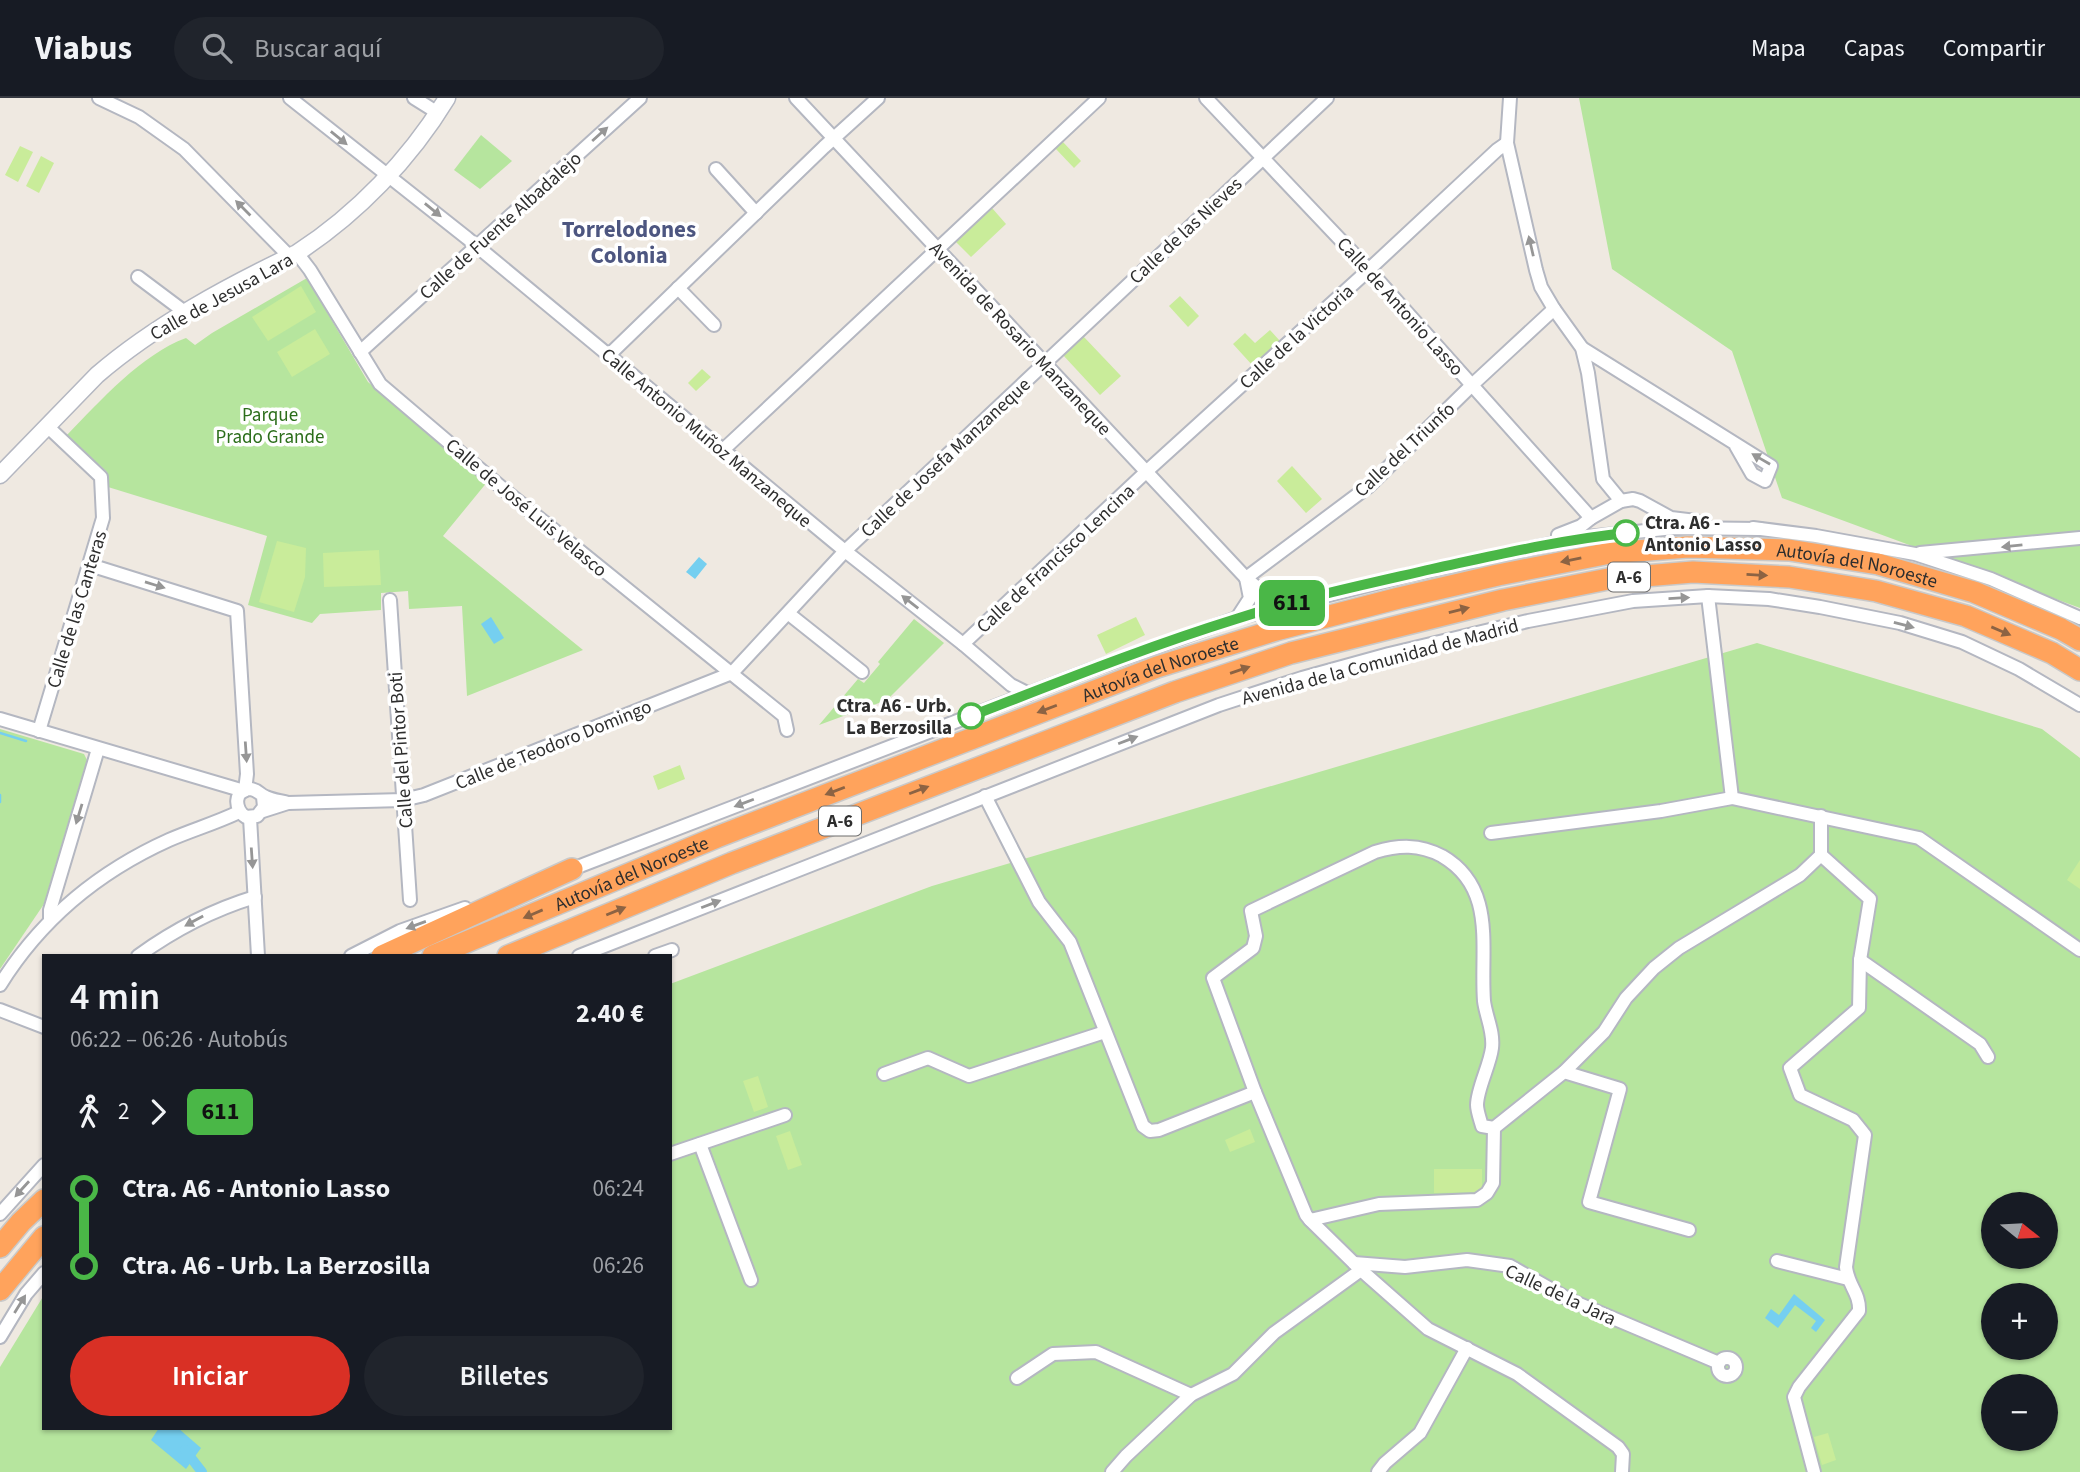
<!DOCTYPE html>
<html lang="es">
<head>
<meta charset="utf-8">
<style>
	:root { --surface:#171b24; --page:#20242c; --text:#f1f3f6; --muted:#9ea1a6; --line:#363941; --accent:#d93025 }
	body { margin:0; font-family:"Source Sans 3",sans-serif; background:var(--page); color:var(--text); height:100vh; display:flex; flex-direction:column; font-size:26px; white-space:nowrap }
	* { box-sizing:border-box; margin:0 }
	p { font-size:23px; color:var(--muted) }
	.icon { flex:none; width:38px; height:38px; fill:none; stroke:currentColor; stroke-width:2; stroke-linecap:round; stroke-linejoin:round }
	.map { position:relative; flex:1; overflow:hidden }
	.drawer { position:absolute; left:42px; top:856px; width:630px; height:476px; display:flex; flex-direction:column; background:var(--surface); border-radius:0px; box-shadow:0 2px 5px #0004 }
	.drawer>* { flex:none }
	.badge { padding:0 14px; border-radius:10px; font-size:24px; line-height:46px }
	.needle { width:46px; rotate:108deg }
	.controls { position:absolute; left:1981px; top:1094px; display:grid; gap:14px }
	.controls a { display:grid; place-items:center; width:77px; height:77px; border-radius:50%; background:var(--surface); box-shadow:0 2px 5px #0004; font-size:35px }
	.map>.badge { position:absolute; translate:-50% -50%; box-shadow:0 0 0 4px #fff }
	.legs { display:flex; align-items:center; gap:10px; height:77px; padding:0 28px; font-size:23px }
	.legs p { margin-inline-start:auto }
	.summary { display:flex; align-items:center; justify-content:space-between; height:119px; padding:0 28px }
	h1 { font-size:38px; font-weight:600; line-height:52px }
	.button { display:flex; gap:14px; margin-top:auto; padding:14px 28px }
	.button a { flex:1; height:80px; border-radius:42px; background:var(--accent); color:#fff; font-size:28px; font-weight:600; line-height:80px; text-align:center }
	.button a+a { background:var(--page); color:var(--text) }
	ul { padding:0 28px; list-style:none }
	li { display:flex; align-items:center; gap:24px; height:77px; font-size:26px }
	li i { display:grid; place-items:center; width:10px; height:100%; margin:0 9px; background:currentColor }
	li i::after { content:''; width:18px; height:18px; margin:-9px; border:5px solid; border-radius:50%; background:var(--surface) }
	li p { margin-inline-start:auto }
	li:first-child i { background:linear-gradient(#0000 50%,currentColor 0) }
	li:last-child i { background:linear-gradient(currentColor 50%,#0000 0) }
	header { display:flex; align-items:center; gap:42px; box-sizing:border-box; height:98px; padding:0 35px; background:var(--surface); border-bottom:2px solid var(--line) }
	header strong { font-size:33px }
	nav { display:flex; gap:38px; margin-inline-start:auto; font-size:24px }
	.search { width:490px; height:63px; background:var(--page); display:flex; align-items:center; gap:18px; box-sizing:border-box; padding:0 24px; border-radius:38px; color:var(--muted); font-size:26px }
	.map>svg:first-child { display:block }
	.green { fill:#b6e59e; fill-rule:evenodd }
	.pitch { fill:#c9ec9a }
	.water { fill:#75cff0 }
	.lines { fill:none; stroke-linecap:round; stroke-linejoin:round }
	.stream { stroke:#75cff0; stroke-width:2.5 }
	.canal { stroke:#75cff0; stroke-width:10 }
	.street-casing { stroke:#b4b7c1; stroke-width:16 }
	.secondary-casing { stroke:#b4b7c1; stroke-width:19 }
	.highway-casing { stroke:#c9c9c9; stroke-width:24 }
	.street { stroke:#fff; stroke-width:12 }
	.secondary { stroke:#fff; stroke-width:16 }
	.highway { stroke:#ffa35c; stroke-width:21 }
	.oneway { fill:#969696 }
	.oneway2 { fill:#8c6343 }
	.line-1-casing { stroke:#fff; stroke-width:16 }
	.line-1 { stroke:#4ab747; stroke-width:10 }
	.stop-1-dot { fill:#fff; stroke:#4ab747; stroke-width:3.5 }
	.labels { text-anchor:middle; stroke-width:7; stroke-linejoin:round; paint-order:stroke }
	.shield { fill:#fff; stroke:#6d6d6d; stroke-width:2 }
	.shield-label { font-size:18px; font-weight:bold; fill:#2e2e2e }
	.street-label { font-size:19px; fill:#2e2e2e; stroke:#fff }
	.park-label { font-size:19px; fill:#2c6e1b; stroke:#fff }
	.stop-label { font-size:19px; font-weight:bold; fill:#2e2e2e; stroke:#fff; text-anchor:start }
	.quarter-label { font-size:23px; font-weight:bold; fill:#4d5680; stroke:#fff }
</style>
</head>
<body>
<header>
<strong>Viabus</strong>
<div class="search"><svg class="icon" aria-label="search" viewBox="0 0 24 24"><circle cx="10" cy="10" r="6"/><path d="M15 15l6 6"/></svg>Buscar aquí</div>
<nav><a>Mapa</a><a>Capas</a><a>Compartir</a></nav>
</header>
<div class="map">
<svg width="2080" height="1374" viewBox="0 0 2080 1374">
	<rect width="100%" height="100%" fill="#efe9e1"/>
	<g class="green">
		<polygon points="1579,0 2080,0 2080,510 1782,400 1732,253 1612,171"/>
		<polygon points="481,37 512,63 480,91 454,72"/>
		<path d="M307,180l61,104 120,99 -45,55 140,114 -116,46 -5,-90 -53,3 -1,-18 -27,2v17l-61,4 -8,9 -64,-18 19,-69 -159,-49 -1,-15 -40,-37c33,-34 75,-81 119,-97l9,7 17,-12z"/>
		<polygon points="914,521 944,545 887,602 819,627 858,581 864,585 880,566 878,564"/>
		<path d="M1757,545l285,86 38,29v714h-2080v-105l44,-72v133h626v-444l262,-98zM1993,1106h53v52h-53zM1993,1197h53v53h-53zM1993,1288h53v52h-53z"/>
		<polygon points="0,631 84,656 87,662 44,806 0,871"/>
	</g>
	<g class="pitch">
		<polygon points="1062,43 1081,63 1074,70 1055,50"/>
		<polygon points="20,48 33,54 18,84 5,77"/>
		<polygon points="41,58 54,65 39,95 26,88"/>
		<polygon points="992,110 1006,126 971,159 956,144"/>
		<polygon points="301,188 316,214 268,243 252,219"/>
		<polygon points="1180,198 1199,218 1188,229 1169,208"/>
		<polygon points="315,231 330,256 292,279 277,254"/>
		<polygon points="1270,232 1280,243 1253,268 1233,246 1245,235 1255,245"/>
		<polygon points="1083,238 1121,278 1100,297 1063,257"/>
		<polygon points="702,271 711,279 696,293 688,285"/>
		<polygon points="1292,368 1322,401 1306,415 1277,383"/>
		<polygon points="277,443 306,450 305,479 294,514 259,504"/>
		<polygon points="379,452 381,487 324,489 323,455"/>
		<polygon points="1136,519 1145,537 1106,556 1097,537"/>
		<polygon points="680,667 685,681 658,692 653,678"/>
		<polygon points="2080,762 2080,791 2067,782"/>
		<polygon points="758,978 768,1009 754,1014 743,983"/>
		<polygon points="1250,1031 1255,1044 1230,1054 1225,1042"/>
		<polygon points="790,1033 802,1067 788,1072 776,1038"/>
		<polygon points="1434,1071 1482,1071 1482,1092 1479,1094 1434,1095"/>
		<polygon points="1828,1335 1836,1362 1822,1367 1814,1339"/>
	</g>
	<g class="water">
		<polygon points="699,459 707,466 695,481 686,474"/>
		<polygon points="491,519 504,540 494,546 481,526"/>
		<polygon points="1794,1196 1825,1222 1816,1234 1811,1230 1816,1223 1795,1207 1778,1230 1765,1220 1771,1211 1779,1217"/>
		<polygon points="159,1330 178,1330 201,1350 186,1371 151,1342"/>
	</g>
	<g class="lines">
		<g class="stream">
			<polyline points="0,635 26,643"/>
			<polyline points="0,697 0,704"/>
		</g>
		<polyline class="canal" points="185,1352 202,1374"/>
		<defs>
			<g id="street">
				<polyline points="99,0 139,19 184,51 290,159"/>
				<polyline points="290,0 467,140 845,453 963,546 1011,587 1029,596"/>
				<polyline points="414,0 438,15"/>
				<polyline points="796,0 1246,480 1269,500 1290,505"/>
				<polyline points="1206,0 1369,172 1591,420"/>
				<polyline points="1510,0 1507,45 1536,172 1541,189 1554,211 1582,250 1588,275 1603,381 1621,403"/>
				<polyline points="716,71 756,115"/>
				<polyline points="297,155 310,172 380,286 508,395 784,618 787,632"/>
				<polyline points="138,179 186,215"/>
				<polyline points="678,190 714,227"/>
				<polyline points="1582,250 1771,368 1765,383 1752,376 1736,348"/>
				<polyline points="360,254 640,0"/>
				<polyline points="609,257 824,49 878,0"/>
				<polyline points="723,352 1099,0"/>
				<polyline points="1753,430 1816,438 1915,456 1991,481 2080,520"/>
				<polyline points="1558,437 1581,428 1591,420 1621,403 1633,401 1640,403 1671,420 1696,423"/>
				<polyline points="1920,455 2080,440"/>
				<polyline points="90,467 237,513 247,676 245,692"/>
				<polyline points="1246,480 1369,388 1472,287 1554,211"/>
				<polyline points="1708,498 1732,700 1919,740 2080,852"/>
				<polyline points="390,502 410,802"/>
				<polyline points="789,516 862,574"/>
				<polyline points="1237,520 1250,500 1246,480"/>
				<polyline points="963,546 1147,373 1363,177 1497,52 1507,45"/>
				<polyline points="0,621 244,693"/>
				<polyline points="39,633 103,420 101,379 47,328"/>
				<polyline points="985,698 1039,804 1070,844 1143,1028 1150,1033 1159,1032 1255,994 1306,1117 1310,1122 1361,1172 1428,1231 1517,1276 1618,1349 1623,1356 1622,1374"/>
				<path d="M263,699l1,10 -7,9 -11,1c-12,-7 -13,-28 5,-28 7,1 9,6 15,8 6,3 15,4 22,6"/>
				<polyline points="263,713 288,705 403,702 424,697 732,575 845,453 1327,0"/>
				<polyline points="250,720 258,858"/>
				<polyline points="1491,735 1661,713 1732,700"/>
				<polyline points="567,773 1090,572 1237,520 1408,477 1578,440 1674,430 1760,431"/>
				<polyline points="50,822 50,812 98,651"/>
				<path d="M138,858c36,-26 74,-46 117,-59"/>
				<polyline points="351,858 400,833 465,810"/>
				<polyline points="579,858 1219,607 1302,580 1389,556 1528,523 1633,503 1708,498 1769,501 1820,509 1900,525 1962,544 2019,571 2080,607"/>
				<polyline points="655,858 672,852"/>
				<polyline points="1860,862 1980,946 1988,959"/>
				<path d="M0,887c41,-66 98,-113 169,-145 23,-10 47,-17 70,-28"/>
				<polyline points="0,912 44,929"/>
				<polyline points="1564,974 1620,991 1589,1104 1689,1132"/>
				<polyline points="884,976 928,960 969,978 1105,934"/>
				<path d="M1255,994l-42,-114 40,-30 3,-12 -5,-25 124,-59c24,-7 44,-8 67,4 55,32 38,92 42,145 2,16 10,30 8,47 -2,17 -15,41 -15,57 0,6 3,14 5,21l12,2 70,-56 40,-40 22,-34 28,-30 25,-20 121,-73 21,-20v-39"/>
				<polyline points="700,1046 751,1182"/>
				<polyline points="670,1056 785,1017"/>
				<polyline points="0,1116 44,1067"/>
				<polyline points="1310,1122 1379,1106 1477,1102 1487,1095 1493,1085 1494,1030"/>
				<polyline points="1777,1163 1848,1181"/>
				<polyline points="1354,1165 1405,1169 1467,1162 1510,1168 1570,1202 1719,1265"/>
				<polyline points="0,1239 26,1196 44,1175"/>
				<circle cx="1727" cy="1269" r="9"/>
				<polyline points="1017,1280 1053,1256 1096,1254 1191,1297"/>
				<polyline points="1112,1374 1126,1358 1191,1297 1233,1276 1274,1235 1361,1172"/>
				<polyline points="1378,1374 1385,1365 1420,1335 1467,1250"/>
				<path d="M1814,1374l-20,-75 5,-10 60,-76c1,-18 -11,-25 -13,-44l19,-132 -12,-15 -53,-25 -10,-27 69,-60 1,-48 10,-61 -49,-44"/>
			</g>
			<path id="secondary" d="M0,377l97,-100c58,-50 131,-89 200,-122 60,-39 113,-94 150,-155"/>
			<g id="highway">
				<polyline points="382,858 572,771"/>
				<path id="s1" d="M433,858l284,-119 440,-170 119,-37 123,-32 99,-23 112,-22 78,-6 101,3 89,14 96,28 87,37 19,11"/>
				<polyline points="508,858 732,765 1175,594 1291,555 1503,502 1608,481 1693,474 1789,479 1876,493 1966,518 2052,555 2080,572"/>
				<polyline points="0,1149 21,1124 44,1102"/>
				<polyline points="0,1192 44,1139"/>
			</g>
		</defs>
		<use href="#street" class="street-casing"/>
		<use href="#secondary" class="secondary-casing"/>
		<use href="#highway" class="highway-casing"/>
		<use href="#street" class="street"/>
		<use href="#secondary" class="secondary"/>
		<use href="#highway" class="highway"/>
	</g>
	<defs><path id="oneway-solid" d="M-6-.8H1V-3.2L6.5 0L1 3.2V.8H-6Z" transform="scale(1.75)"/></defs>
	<g class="oneway">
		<use href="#oneway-solid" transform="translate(600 36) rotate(-42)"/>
		<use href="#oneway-solid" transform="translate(339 40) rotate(39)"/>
		<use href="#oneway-solid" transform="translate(243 110) rotate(-135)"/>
		<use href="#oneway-solid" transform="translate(433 112) rotate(39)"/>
		<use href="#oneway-solid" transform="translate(1531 148) rotate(-103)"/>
		<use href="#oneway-solid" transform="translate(1761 361) rotate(-150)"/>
		<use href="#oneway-solid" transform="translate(2012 448) rotate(174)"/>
		<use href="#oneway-solid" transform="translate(155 487) rotate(17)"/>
		<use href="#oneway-solid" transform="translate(1679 500) rotate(-3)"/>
		<use href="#oneway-solid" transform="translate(910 504) rotate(-142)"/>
		<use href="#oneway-solid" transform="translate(1904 527) rotate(15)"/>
		<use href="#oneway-solid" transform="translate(1128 642) rotate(-21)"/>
		<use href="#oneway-solid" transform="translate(246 654) rotate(86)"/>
		<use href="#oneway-solid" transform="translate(744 705) rotate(159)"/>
		<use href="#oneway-solid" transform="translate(79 716) rotate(107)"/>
		<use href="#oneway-solid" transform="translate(252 760) rotate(86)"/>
		<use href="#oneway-solid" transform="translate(711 806) rotate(-21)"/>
		<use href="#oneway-solid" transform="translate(194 823) rotate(151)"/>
		<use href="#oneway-solid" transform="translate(416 827) rotate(160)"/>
		<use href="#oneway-solid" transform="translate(22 1091) rotate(132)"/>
		<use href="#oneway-solid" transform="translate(20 1206) rotate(-58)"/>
	</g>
	<g class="oneway2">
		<use href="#oneway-solid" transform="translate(1571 462) rotate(169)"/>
		<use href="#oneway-solid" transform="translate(1757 477) rotate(3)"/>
		<use href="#oneway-solid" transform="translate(1459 512) rotate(-14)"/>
		<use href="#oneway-solid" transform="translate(2001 533) rotate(23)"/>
		<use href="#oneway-solid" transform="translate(1240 572) rotate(-19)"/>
		<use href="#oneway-solid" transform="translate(1047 611) rotate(159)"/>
		<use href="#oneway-solid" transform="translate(919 692) rotate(-21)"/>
		<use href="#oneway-solid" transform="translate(835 693) rotate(159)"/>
		<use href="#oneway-solid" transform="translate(616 813) rotate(-22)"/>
		<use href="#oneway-solid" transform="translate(533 816) rotate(157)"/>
	</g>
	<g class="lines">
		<defs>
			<path id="line-1" d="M971,618c88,-34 175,-69 265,-97 64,-21 131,-35 196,-50 65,-14 128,-29 194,-36"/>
		</defs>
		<use href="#line-1" class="line-1-casing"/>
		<use href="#line-1" class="line-1"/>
	</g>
	<g class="stop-1-dot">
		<circle cx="1626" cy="435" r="12"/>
		<circle cx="971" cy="618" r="12"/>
	</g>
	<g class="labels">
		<g class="shield">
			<rect x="1608" y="464.5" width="42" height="29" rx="5"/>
			<rect x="819" y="708.5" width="42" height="29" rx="5"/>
		</g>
		<g class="shield-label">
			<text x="1629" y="485">A-6</text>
			<text x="840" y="729">A-6</text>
		</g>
		<g class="street-label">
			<text transform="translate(500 127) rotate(-42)" y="7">Calle de Fuente Albadalejo</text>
			<text transform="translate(1185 132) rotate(-43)" y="7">Calle de las Nieves</text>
			<text transform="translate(221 198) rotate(-29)" y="7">Calle de Jesusa Lara</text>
			<text transform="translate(1401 208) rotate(48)" y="7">Calle de Antonio Lasso</text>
			<text transform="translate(1296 238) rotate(-42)" y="7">Calle de la Victoria</text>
			<text transform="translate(1021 240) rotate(47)" y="7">Avenida de Rosario Manzaneque</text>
			<text transform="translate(707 339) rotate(40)" y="7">Calle Antonio Muñoz Manzaneque</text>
			<text transform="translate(1404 351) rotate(-43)" y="7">Calle del Triunfo</text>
			<text transform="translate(945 359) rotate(-43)" y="7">Calle de Josefa Manzaneque</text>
			<text transform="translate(527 409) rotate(40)" y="7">Calle de José Luis Velasco</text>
			<text transform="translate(1055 460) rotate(-43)" y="7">Calle de Francisco Lencina</text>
			<text dy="7" stroke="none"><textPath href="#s1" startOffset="1496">Autovía del Noroeste</textPath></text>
			<text transform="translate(76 511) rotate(-73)" y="7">Calle de las Canteras</text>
			<text transform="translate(1380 563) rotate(-15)" y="7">Avenida de la Comunidad de Madrid</text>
			<text dy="7" stroke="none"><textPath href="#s1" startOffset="782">Autovía del Noroeste</textPath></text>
			<text transform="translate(553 646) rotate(-22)" y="7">Calle de Teodoro Domingo</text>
			<text transform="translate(400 652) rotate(-94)" y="7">Calle del Pintor Boti</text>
			<text dy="7" stroke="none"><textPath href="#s1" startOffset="215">Autovía del Noroeste</textPath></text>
			<text transform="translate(1561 1196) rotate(25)" y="7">Calle de la Jara</text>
		</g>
		<g class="park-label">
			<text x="270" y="323">Parque<tspan x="270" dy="22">Prado Grande</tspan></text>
		</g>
		<g class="stop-label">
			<text x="1645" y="431">Ctra. A6 -<tspan x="1645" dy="22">Antonio Lasso</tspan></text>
			<text x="952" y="614" text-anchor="end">Ctra. A6 - Urb.<tspan x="952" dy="22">La Berzosilla</tspan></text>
		</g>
		<g class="quarter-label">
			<text x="629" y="139">Torrelodones<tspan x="629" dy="26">Colonia</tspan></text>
		</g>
	</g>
</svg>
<div class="controls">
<a><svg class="needle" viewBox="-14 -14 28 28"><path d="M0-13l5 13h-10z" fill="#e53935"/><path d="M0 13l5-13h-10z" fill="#9ea1a6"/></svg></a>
<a>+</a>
<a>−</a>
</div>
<b class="badge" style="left:1292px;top:505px;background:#4ab747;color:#111">611</b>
<section class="drawer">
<div class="summary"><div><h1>4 min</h1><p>06:22 – 06:26 · Autobús</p></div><b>2.40 €</b></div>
<div class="legs"><svg class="icon" aria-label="walk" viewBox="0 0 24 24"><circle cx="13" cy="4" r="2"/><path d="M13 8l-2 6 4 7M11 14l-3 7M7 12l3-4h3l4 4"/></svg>2<svg class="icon" aria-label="forward" viewBox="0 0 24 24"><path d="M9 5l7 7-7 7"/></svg><b class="badge" style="background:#4ab747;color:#111">611</b></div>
<ul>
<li><i style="color:#4ab747"></i><b>Ctra. A6 - Antonio Lasso</b><p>06:24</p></li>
<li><i style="color:#4ab747"></i><b>Ctra. A6 - Urb. La Berzosilla</b><p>06:26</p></li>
</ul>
<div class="button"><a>Iniciar</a><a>Billetes</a></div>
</section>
</div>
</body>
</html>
